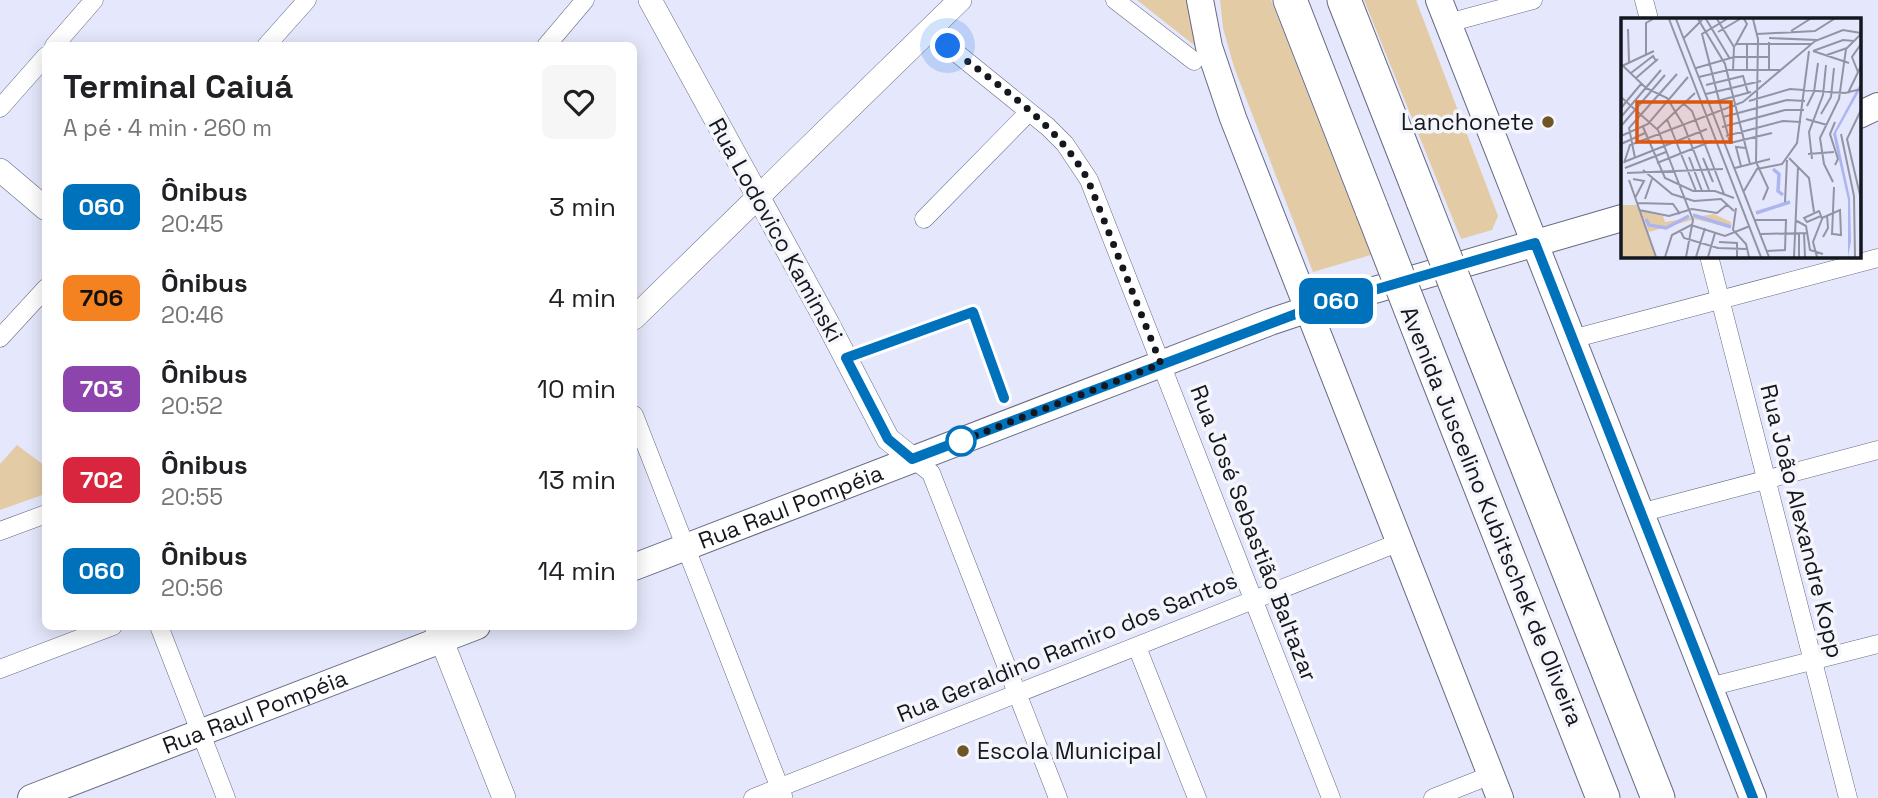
<!DOCTYPE html>
<html lang="pt">
<head>
<meta charset="utf-8">
<style>
	:root { --surface:#fff; --page:#f6f6f6; --text:#202124; --muted:#757577 }
	body { margin:0; font-family:"Space Grotesk",sans-serif; background:var(--page); color:var(--text); height:100vh; display:flex; flex-direction:column; font-size:26px; white-space:nowrap }
	* { box-sizing:border-box; margin:0 }
	p { font-size:23px; color:var(--muted) }
	.icon { flex:none; width:38px; height:38px; fill:none; stroke:currentColor; stroke-width:2; stroke-linecap:round; stroke-linejoin:round }
	.map { position:relative; flex:1; overflow:hidden }
	.sheet { position:absolute; left:42px; top:42px; width:595px; height:588px; display:flex; flex-direction:column; background:var(--surface); border-radius:10px; box-shadow:0 4px 18px #0003 }
	.sheet>* { flex:none }
	.badge { padding:0 14px; border-radius:10px; font-size:24px; line-height:46px }
	.you { position:absolute; width:35px; height:35px; margin:-18px; border:5px solid #fff; border-radius:50%; background:#1a73e8; box-shadow:0 0 0 10px #1a73e833 }
	.map>.badge { position:absolute; translate:-50% -50%; box-shadow:0 0 0 4px #fff }
	.round { display:grid; place-items:center; flex:none; width:74px; height:74px; border-radius:10px; background:var(--page) }
	.overview { display:flex; align-items:center; justify-content:space-between; height:119px; padding:0 21px }
	h1 { font-size:33px; font-weight:700; line-height:52px }
	ul { padding:0; list-style:none }
	li { display:flex; align-items:center; gap:21px; height:91px; padding:0 21px }
	li div { flex:1 }
	li b { display:block; font-size:26px }
	li em { font-style:normal }
	li .badge { min-width:77px; font-weight:700; text-align:center }
	.map>svg:first-child { display:block }
	.green { fill:#e3cba6 }
	.lines { fill:none; stroke-linecap:round; stroke-linejoin:round }
	.minor-casing { stroke:#676a80; stroke-width:19 }
	.tertiary-casing { stroke:#676a80; stroke-width:24 }
	.secondary-casing { stroke:#676a80; stroke-width:28 }
	.motorway-casing { stroke:#676a80; stroke-width:35 }
	.minor { stroke:#fff; stroke-width:18 }
	.tertiary { stroke:#fff; stroke-width:23 }
	.secondary { stroke:#fff; stroke-width:26 }
	.motorway { stroke:#fff; stroke-width:33 }
	.motorway-bridge-casing { stroke:#676a80; stroke-width:35; stroke-linecap:butt }
	.motorway-bridge { stroke:#fff; stroke-width:33 }
	.line-casing { stroke:#fff; stroke-width:16 }
	.line { stroke:#0072bc; stroke-width:10 }
	.walk { stroke:#15171f; stroke-width:7; stroke-dasharray:0 12.6 }
	.poi-dot { fill:#6f5426; stroke:#f5f6fb; stroke-width:2.5 }
	.stop-dot { fill:#fff; stroke:#0072bc; stroke-width:3.5 }
	.labels { text-anchor:middle; stroke-width:7; stroke-linejoin:round; paint-order:stroke }
	.poi-label { font-size:23px; fill:#15171f; stroke:#f5f6fb; text-anchor:end }
	.street-label { font-size:23px; fill:#15171f; stroke:#f5f6fb }
	.inset-river { fill:none; stroke:#adb5f1; stroke-width:3.5 }
	.inset-road { fill:none; stroke:#9294a4; stroke-width:2 }
	.view { fill:#dd560d; fill-opacity:0.15; stroke:#dd560d; stroke-width:3.5 }
	.inset-edge { fill:none; stroke:#15171f; stroke-width:3.5 }
</style>
</head>
<body>
<div class="map">
<svg width="1878" height="798" viewBox="0 0 1878 798">
	<rect width="100%" height="100%" fill="#e5e8fc"/>
	<g class="green">
		<polygon points="1137,0 1191,0 1199,49"/>
		<polygon points="1220,0 1271,0 1371,255 1313,272 1234,67 1223,28"/>
		<polygon points="1364,0 1416,0 1498,216 1492,230 1461,239"/>
		<polygon points="17,445 45,466 45,494 0,510 0,464"/>
	</g>
	<g class="lines">
		<defs>
			<g id="minor">
				<polyline points="1115,0 1194,61"/>
				<polyline points="1644,0 1649,19"/>
				<polyline points="1448,23 1533,0"/>
				<polyline points="928,30 1048,127 1065,144 1089,180 1331,798"/>
				<polyline points="54,46 94,0"/>
				<polyline points="266,46 307,0"/>
				<polyline points="546,46 585,0"/>
				<polyline points="0,108 46,56"/>
				<polyline points="924,219 1029,112"/>
				<polyline points="1709,256 1848,798"/>
				<polyline points="0,338 46,288"/>
				<polyline points="1572,339 1878,258"/>
				<polyline points="634,415 783,796"/>
				<polyline points="913,459 931,473 1058,798"/>
				<polyline points="1640,513 1878,450"/>
				<polyline points="0,531 46,514"/>
				<polyline points="159,626 226,798"/>
				<polyline points="1137,647 1197,798"/>
				<polyline points="0,669 113,626"/>
				<polyline points="1709,687 1878,644"/>
				<polyline points="753,798 1400,542"/>
				<polyline points="1433,798 1491,775"/>
			</g>
			<g id="tertiary">
				<polyline points="650,0 827,322 888,439 913,459"/>
				<polyline points="0,170 46,209"/>
				<polyline points="634,318 960,0"/>
				<polyline points="436,626 504,798"/>
			</g>
			<g id="secondary">
				<polyline points="1200,0 1209,47 1233,118 1500,798"/>
				<polyline points="1439,0 1753,798"/>
				<polyline points="1859,115 1878,106"/>
				<path id="s1" d="M634,567l636,-245 39,-13 313,-91"/>
				<path id="s2" d="M31,798l446,-172"/>
			</g>
			<g id="motorway">
				<polyline points="1290,0 1372,210"/>
				<polyline points="1344,0 1423,201"/>
				<polyline points="1473,329 1658,798"/>
				<polyline points="1425,346 1603,798"/>
			</g>
		</defs>
		<use href="#minor" class="minor-casing"/>
		<use href="#tertiary" class="tertiary-casing"/>
		<use href="#secondary" class="secondary-casing"/>
		<use href="#motorway" class="motorway-casing"/>
		<use href="#minor" class="minor"/>
		<use href="#tertiary" class="tertiary"/>
		<use href="#secondary" class="secondary"/>
		<use href="#motorway" class="motorway"/>
		<defs>
			<g id="motorway-bridge">
				<polyline points="1423,201 1473,329"/>
				<polyline points="1372,210 1425,346"/>
			</g>
		</defs>
		<use href="#motorway-bridge" class="motorway-bridge-casing"/>
		<use href="#motorway-bridge" class="motorway-bridge"/>
	</g>
	<g class="lines">
		<defs>
			<polyline id="line" points="1004,398 973,312 846,358 888,439 912,459 1309,309 1535,243 1753,798"/>
		</defs>
		<use href="#line" class="line-casing"/>
		<use href="#line" class="line"/>
		<path class="walk" d="M948,46c50,40 109,77 140,134l73,184 -208,80 8,-3"/>
	</g>
	<g class="poi-dot">
		<circle cx="1548" cy="122" r="7"/>
		<circle cx="963" cy="751" r="7"/>
	</g>
	<circle class="stop-dot" cx="961" cy="441" r="14"/>
	<g class="labels">
		<g class="poi-label">
			<text x="1534" y="130">Lanchonete</text>
			<text x="977" y="759" text-anchor="start">Escola Municipal</text>
		</g>
		<g class="street-label">
			<text transform="translate(776 230) rotate(61)" y="8">Rua Lodovico Kaminski</text>
			<text dy="8" stroke="none"><textPath href="#s1" startOffset="168">Rua Raul Pompéia</textPath></text>
			<text transform="translate(1492 516) rotate(68)" y="8">Avenida Juscelino Kubitschek de Oliveira</text>
			<text transform="translate(1802 521) rotate(76)" y="8">Rua João Alexandre Kopp</text>
			<text transform="translate(1254 533) rotate(69)" y="8">Rua José Sebastião Baltazar</text>
			<text transform="translate(1067 647) rotate(-22)" y="8">Rua Geraldino Ramiro dos Santos</text>
			<text dy="8" stroke="none"><textPath href="#s2" startOffset="240">Rua Raul Pompéia</textPath></text>
		</g>
	</g>
	<g transform="translate(1621 18)">
		<rect width="240" height="240" fill="#e5e8fc"/>
		<path d="M0,187h16l18,52h-34zM20,193l22,5 2,6 49,-8 17,8v6l-36,-9 -46,13z" fill="#e3cba6"/>
		<path d="M240,64v6l-25,45 14,65 1,43 -3,16v-57l-15,-66z" fill="#adb5f1"/>
		<path class="inset-river" d="M152,151l6,5 -1,17 5,4M135,195l34,-11M72,197l38,12M25,201l3,6 17,3 23,-12"/>
		<path class="inset-road" d="M48,1l92,238M55,1l93,238M77,1l27,45 25,100M85,1l24,40M96,1l17,28 -1,23M106,1l-25,15 28,109 42,-10M132,1l5,20 -2,123 12,26 -5,12M7,11l1,33M170,13l19,-12M97,14l22,-13M136,16l58,-3 19,-12M63,20l18,-18M148,20l48,2M115,26h75M114,28l12,-22 -3,-5M192,33l30,-11 11,1M192,33l36,12M25,36v-31l7,-4M206,37l20,-7M0,46l25,24 21,10 17,28 25,64M1,48l32,-15M75,50l38,-11h35M126,52v-26M148,52v-28M237,54l-6,-15 9,-13M10,55l22,-17 3,5M78,59l29,-7h53M15,60l22,-19M85,67l37,-9 5,17M227,75l13,-27M85,76l55,-13M0,79l37,33 35,90 -7,37M128,83l41,-12 55,4 16,-4M89,85l41,-11M63,86l8,7 32,83M186,88l7,-14 4,-29M0,90l20,-24M240,92l-14,29 13,56 1,50M200,96l10,-17 3,-29M0,99l40,-47M102,99l64,-17 18,1M46,101l29,72M185,101l21,6M214,104l-5,12 8,25 -3,6M1,107l43,-50M22,109l22,51 28,13h22l19,7M101,109l63,-17h19M36,111l38,-36M220,116l13,62 1,61M0,118l27,-12 40,-47M105,118l57,-15 18,1M0,126l24,-11M187,136l26,-2M68,139l13,34M14,140l-6,-30 48,-54M82,140l10,24M168,140l20,20 5,34M191,141l-3,-27 14,-37 3,-30M3,144l83,-33M3,145l6,-18 113,-43 72,-61 28,-11 18,3M36,145l55,-22M120,148l-5,-19 10,1M4,150l41,-16M114,150l35,-9M22,152l29,24 22,7 27,-2 13,12M6,155l96,-4M12,161l11,2 -9,17M8,162l27,77M212,164l-9,-18 -4,-26 19,-39 7,-50 15,-15M123,173l13,-22 25,-5 15,-21 12,-92M24,181l7,-20M164,184l2,-42M16,185l36,1 7,10M115,190l-3,22 13,14 3,13M18,192l30,6 23,-7 25,4 11,-9M201,200l18,-8 1,25 -8,-1M134,202h31l-1,30 -18,1M174,202l11,6 4,24 13,4M59,212l4,8 34,10 28,1M183,215l1,24M140,216l47,-1M211,217l2,-48M202,219l5,-9 -1,-13M98,224l18,1v14M44,239l7,-22 19,-10 34,11 25,-10M75,239l9,-29M87,239l7,-24M173,239l4,-90M178,239v-24M196,239l-4,-15 9,-23 -1,-3 -2,-5 -15,7 3,4 14,-6"/>
		<path class="view" d="M16,84h94v40h-94z"/>
		<rect width="240" height="240" class="inset-edge"/>
	</g>
</svg>
<div class="you" style="left:948px;top:46px"></div>
<b class="badge" style="left:1336px;top:301px;background:#0072bc;color:#fff">060</b>
<section class="sheet">
<div class="overview"><div><h1>Terminal Caiuá</h1><p>A pé · 4 min · 260 m</p></div><a class="round"><svg class="icon" aria-label="heart" viewBox="0 0 24 24"><path d="M12 20l-8-8c-3-5 5-10 8-4 3-6 11-1 8 4z"/></svg></a></div>
<ul>
<li><span class="badge" style="background:#0072bc;color:#fff">060</span><div><b>Ônibus</b><p>20:45</p></div><em>3 min</em></li>
<li><span class="badge" style="background:#f58220;color:#111">706</span><div><b>Ônibus</b><p>20:46</p></div><em>4 min</em></li>
<li><span class="badge" style="background:#8e44ad;color:#fff">703</span><div><b>Ônibus</b><p>20:52</p></div><em>10 min</em></li>
<li><span class="badge" style="background:#d7263d;color:#fff">702</span><div><b>Ônibus</b><p>20:55</p></div><em>13 min</em></li>
<li><span class="badge" style="background:#0072bc;color:#fff">060</span><div><b>Ônibus</b><p>20:56</p></div><em>14 min</em></li>
</ul>
</section>
</div>
</body>
</html>
